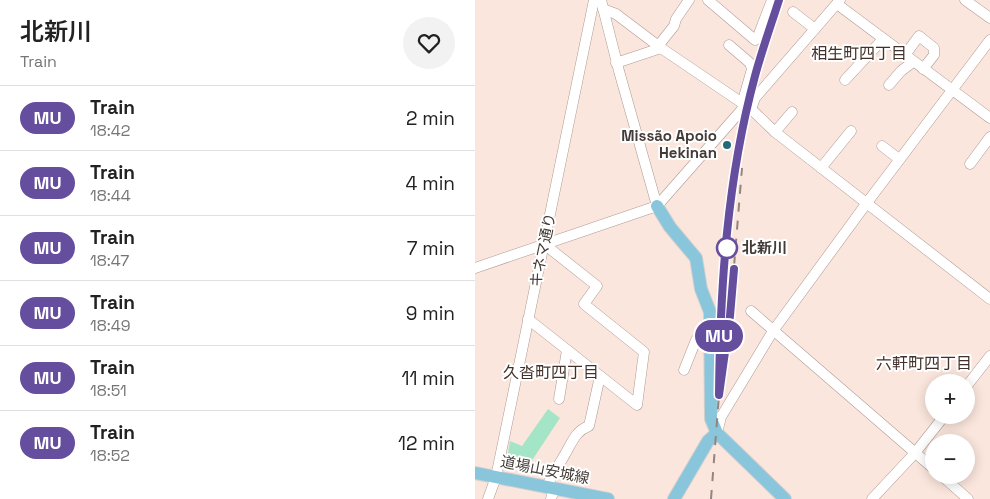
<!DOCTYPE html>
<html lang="en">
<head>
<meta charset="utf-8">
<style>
	:root { --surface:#fff; --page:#f2f2f2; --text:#222; --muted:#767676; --line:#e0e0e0 }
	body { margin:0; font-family:"Space Grotesk","Noto Sans JP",sans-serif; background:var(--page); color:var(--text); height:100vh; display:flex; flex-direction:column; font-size:19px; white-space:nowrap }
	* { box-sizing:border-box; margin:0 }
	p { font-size:16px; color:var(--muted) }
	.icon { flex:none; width:28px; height:28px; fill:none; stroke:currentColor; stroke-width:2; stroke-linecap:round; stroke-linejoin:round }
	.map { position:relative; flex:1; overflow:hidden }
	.drawer { display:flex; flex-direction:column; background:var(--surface); width:475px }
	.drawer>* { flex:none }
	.badge { padding:0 10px; border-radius:16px; font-size:18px; line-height:32px }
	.buttons { position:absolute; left:450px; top:374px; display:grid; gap:10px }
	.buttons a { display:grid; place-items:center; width:50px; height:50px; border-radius:50%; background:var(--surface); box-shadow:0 2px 12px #0003; font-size:25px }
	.map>.badge { position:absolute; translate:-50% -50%; box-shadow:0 0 0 2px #fff }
	.round { display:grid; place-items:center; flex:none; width:52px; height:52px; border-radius:26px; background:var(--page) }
	.headline { display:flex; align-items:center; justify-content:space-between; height:85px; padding:0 20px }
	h1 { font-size:24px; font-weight:600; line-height:38px }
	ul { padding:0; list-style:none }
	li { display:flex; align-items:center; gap:15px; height:65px; padding:0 20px; border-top:1px solid var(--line) }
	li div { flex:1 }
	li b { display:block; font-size:19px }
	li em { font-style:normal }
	li .badge { min-width:55px; font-weight:700; text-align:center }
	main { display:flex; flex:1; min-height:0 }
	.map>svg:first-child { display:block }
	.park { fill:#a4e4c7 }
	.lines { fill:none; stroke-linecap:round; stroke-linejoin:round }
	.minor-casing { stroke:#ae9a92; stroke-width:11 }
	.major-casing { stroke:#d2d0cf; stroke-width:14 }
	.minor { stroke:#fff; stroke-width:10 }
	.major { stroke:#89c6db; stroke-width:12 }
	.rail { stroke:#92847e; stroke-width:2; stroke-dasharray:9 9; stroke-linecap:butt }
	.line-casing { stroke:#fff; stroke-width:11 }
	.line { stroke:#654e9e; stroke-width:8 }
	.poi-dot { fill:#226b76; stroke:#fff; stroke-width:2 }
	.stop-dot { fill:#fff; stroke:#654e9e; stroke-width:2.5 }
	.labels { text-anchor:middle; stroke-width:4; stroke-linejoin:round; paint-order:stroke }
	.poi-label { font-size:15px; font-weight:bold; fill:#433b37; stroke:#fff; text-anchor:end }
	.stop-label { font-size:15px; font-weight:bold; fill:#433b37; stroke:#fff; text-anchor:start }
	.street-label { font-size:15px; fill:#433b37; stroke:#fff }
	.neighbourhood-label { font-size:16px; fill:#42322b; stroke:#fff }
</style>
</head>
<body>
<main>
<section class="drawer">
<div class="headline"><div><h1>北新川</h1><p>Train</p></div><a class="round"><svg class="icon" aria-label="heart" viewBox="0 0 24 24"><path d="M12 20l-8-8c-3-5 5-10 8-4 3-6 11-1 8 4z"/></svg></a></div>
<ul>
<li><span class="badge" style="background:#654e9e;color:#fff">MU</span><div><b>Train</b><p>18:42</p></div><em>2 min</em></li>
<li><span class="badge" style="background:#654e9e;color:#fff">MU</span><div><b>Train</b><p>18:44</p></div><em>4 min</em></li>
<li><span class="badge" style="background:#654e9e;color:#fff">MU</span><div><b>Train</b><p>18:47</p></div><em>7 min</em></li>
<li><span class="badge" style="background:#654e9e;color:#fff">MU</span><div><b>Train</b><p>18:49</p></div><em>9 min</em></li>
<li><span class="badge" style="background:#654e9e;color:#fff">MU</span><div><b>Train</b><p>18:51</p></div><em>11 min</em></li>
<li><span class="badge" style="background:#654e9e;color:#fff">MU</span><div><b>Train</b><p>18:52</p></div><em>12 min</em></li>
</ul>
</section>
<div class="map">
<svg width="515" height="499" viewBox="0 0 515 499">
	<rect width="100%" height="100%" fill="#fbe6dd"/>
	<polygon class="park" points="73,409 85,418 50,471 38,469 32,459 35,441 47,446"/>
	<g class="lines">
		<defs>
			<g id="minor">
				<polyline points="126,0 144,71 182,206"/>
				<polyline points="233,0 280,40 282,39 297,0"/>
				<polyline points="490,0 515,18"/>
				<polyline points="362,4 515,118"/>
				<polyline points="128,9 141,14 186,48 276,109 300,132 515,299"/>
				<polyline points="318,12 340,29"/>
				<polyline points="254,45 275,63 277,69 267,104"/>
				<polyline points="183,46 199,26 201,19 214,0"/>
				<polyline points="430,55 444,36 459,48 459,55 448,69"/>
				<polyline points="141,63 186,48"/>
				<polyline points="370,80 408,39"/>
				<polyline points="414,85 426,71 438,62"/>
				<polyline points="276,109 280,98 365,0"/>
				<polyline points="300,132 317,112"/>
				<polyline points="407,146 424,159"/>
				<polyline points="495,164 515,137"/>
				<polyline points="346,168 376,131"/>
				<polyline points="0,268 182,206 270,106"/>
				<polyline points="276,311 459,469"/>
				<polyline points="53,319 162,405 169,352 109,304 122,286 69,244"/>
				<polyline points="209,370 221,340 235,327"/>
				<polyline points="491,387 515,356"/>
				<polyline points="84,399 92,350"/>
				<polyline points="242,433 246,417 298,331 391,204 515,40"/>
				<polyline points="466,475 493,499"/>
				<path d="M72,487c4,-12 11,-20 17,-31 8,-13 11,-25 25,-30l11,-50"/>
				<polyline points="13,499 21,477 119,0"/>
				<polyline points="76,499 79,489"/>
				<polyline points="397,499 440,453 470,415"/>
			</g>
			<g id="major">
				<polyline points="182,206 195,227 221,258 226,289 235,312 236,419 242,433 310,499"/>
				<polyline points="0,473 133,499"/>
				<polyline points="199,499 233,441 242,433"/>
			</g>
		</defs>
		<use href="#minor" class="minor-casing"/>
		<use href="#major" class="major-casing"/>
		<use href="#minor" class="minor"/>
		<use href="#major" class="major"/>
		<g class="rail">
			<polyline points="250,355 255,316 267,168"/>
			<polyline points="236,499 244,395 244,341 256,196 264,151 279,77 304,0"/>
		</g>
	</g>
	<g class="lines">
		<defs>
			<path id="line" d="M259,269l-4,47 -11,79c1,-107 8,-216 36,-319 7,-26 16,-51 24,-76"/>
		</defs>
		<use href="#line" class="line-casing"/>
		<use href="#line" class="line"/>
	</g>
	<circle class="poi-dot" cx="252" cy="145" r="5"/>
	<circle class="stop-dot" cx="252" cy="248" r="10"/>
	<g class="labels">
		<g class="poi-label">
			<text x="242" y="141">Missão Apoio<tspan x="242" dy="17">Hekinan</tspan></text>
		</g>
		<g class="stop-label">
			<text x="267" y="253">北新川</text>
		</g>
		<g class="street-label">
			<text transform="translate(68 250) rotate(-78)" y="5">キネマ通り</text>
			<text transform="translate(70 470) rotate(11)" y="5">道場山安城線</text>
		</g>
		<g class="neighbourhood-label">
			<text x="384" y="59">相生町四丁目</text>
			<text x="449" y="369">六軒町四丁目</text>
			<text x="76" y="378">久沓町四丁目</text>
		</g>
	</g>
</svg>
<div class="buttons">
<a>+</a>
<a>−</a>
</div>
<b class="badge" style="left:244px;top:336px;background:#654e9e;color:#fff">MU</b>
</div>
</main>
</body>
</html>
